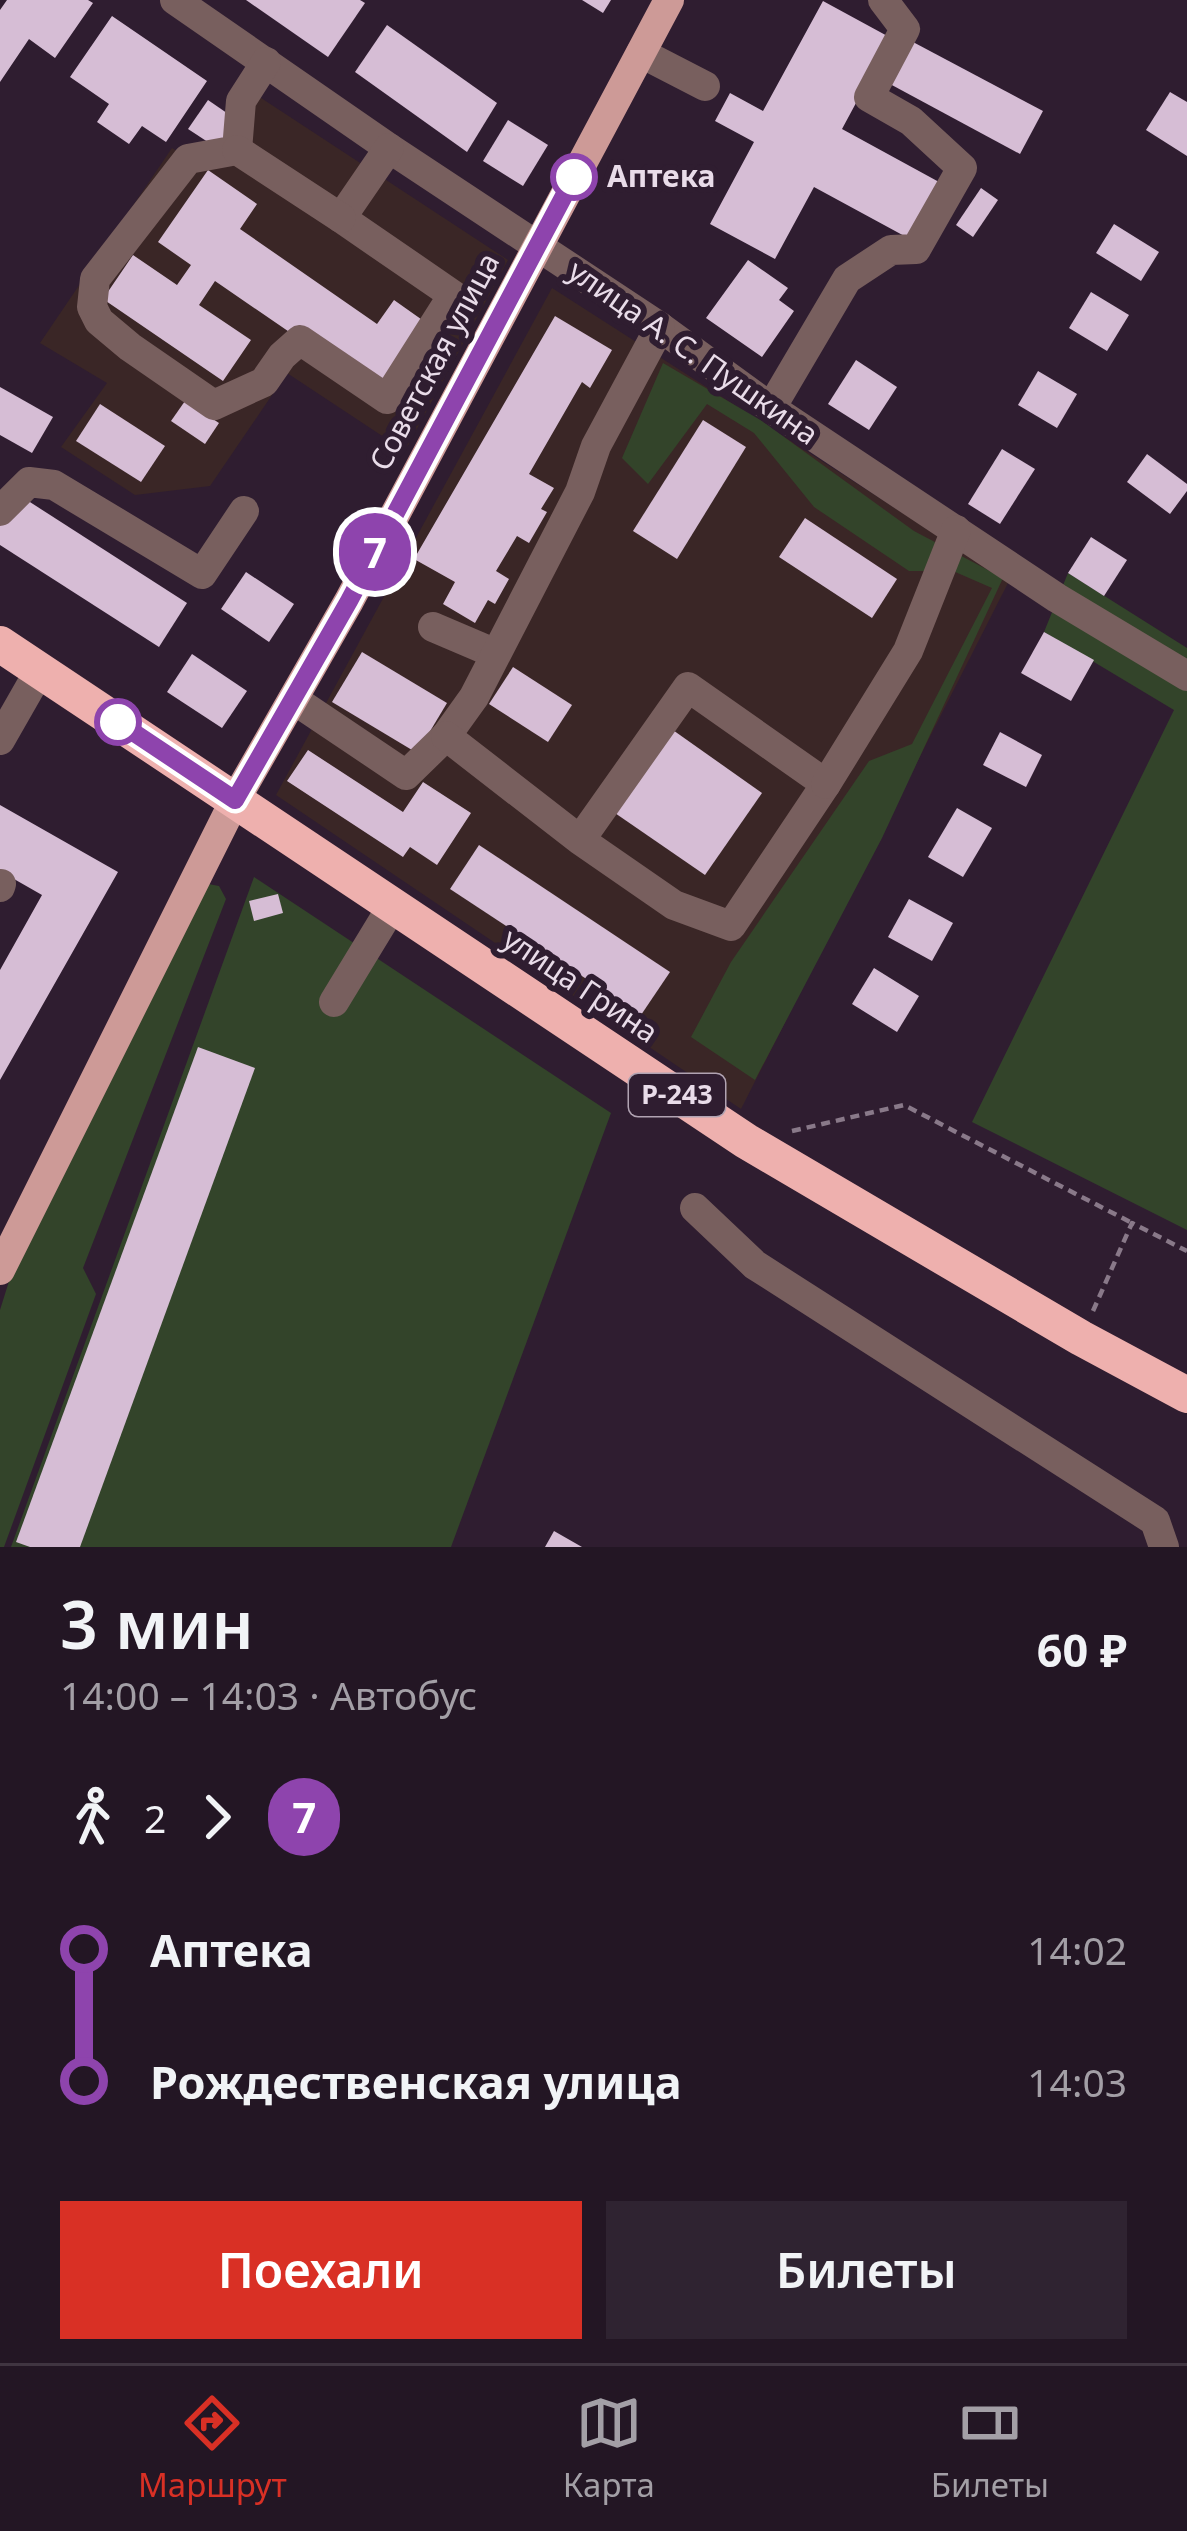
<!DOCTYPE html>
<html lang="ru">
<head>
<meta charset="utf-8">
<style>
	:root { --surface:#231624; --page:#2f2331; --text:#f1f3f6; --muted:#a39fa6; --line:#403541; --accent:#d93025 }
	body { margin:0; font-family:"Noto Sans",sans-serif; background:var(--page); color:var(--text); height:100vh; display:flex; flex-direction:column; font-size:45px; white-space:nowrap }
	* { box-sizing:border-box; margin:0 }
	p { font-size:39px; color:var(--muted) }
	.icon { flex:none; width:66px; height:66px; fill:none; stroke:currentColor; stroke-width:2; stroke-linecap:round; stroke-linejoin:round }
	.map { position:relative; height:1547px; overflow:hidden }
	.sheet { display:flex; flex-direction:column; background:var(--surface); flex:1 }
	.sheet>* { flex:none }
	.badge { padding:0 24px; border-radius:39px; font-size:42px; line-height:78px }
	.map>.badge { position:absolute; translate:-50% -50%; box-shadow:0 0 0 6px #fff }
	.legs { display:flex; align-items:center; gap:18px; height:132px; padding:0 60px; font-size:39px }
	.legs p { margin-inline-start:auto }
	.summary { display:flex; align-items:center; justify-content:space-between; height:204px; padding:0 60px }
	h1 { font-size:66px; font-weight:600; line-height:90px }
	.action { display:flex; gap:24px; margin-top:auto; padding:24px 60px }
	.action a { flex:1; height:138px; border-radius:0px; background:var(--accent); color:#fff; font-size:48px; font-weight:600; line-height:138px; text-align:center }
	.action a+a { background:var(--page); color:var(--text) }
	ul { padding:0 60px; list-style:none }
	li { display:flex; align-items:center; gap:42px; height:132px; font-size:45px }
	li i { display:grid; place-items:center; width:18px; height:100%; margin:0 15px; background:currentColor }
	li i::after { content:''; width:30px; height:30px; margin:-15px; border:9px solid; border-radius:50%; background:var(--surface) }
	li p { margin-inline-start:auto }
	li:first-child i { background:linear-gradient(#0000 50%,currentColor 0) }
	li:last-child i { background:linear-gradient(currentColor 50%,#0000 0) }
	.menu { display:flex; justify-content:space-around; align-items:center; height:168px; border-top:3px solid var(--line); background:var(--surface); font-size:33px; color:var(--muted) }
	.menu a { display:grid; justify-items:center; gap:6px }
	.menu .current { color:var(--accent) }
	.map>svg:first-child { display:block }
	.medical { fill:#3a2626 }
	.green { fill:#33442a }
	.building { fill:#d6bdd5 }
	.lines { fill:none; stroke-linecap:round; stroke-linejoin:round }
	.path { stroke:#897989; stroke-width:4.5; stroke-dasharray:9 6; stroke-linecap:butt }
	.minor { stroke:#785f5e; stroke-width:30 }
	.major { stroke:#cd9a97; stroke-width:30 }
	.highway { stroke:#eeb0ae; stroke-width:36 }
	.line-1-casing { stroke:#fff; stroke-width:27 }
	.line-1 { stroke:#8e44ad; stroke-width:18 }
	.stop-1-dot { fill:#fff; stroke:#8e44ad; stroke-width:6 }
	.labels { text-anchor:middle; stroke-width:12; stroke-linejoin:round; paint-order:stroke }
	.shield { fill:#2f1d30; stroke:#b1a3b2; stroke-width:3 }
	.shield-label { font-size:27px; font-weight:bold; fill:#e9dce9 }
	.stop-label { font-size:30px; font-weight:bold; fill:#e9dce9; stroke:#2f1d30; text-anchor:start }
	.street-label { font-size:30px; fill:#e9dce9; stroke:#2f1d30 }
</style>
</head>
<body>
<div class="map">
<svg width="1187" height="1547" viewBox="0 0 1187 1547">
	<rect width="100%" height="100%" fill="#2f1d30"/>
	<g class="medical">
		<polygon points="255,94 508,260 405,451 287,373 210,486 135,495 61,447 107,383 40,343 172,148 208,170"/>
		<polygon points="552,288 1009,581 741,1109 276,795"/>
	</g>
	<g class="green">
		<polygon points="663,363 762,421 914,531 1003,578 882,838 755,1080 691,1037 731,962 869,761 912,744 992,588 953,571 909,571 814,507 754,433 707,404 648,484 622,458"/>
		<polygon points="1068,573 1187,648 1187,1230 972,1122 1174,710 1044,632"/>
		<polygon points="254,877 611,1113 451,1547 11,1547"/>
		<polygon points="203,883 219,886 226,899 83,1268 96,1294 4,1547 0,1547 0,1310 15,1262"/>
	</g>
	<g class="building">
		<polygon points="7,0 88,0 93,3 55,58 29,39 0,82 0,10"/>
		<polygon points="246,0 360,0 365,3 328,57"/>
		<polygon points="582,0 611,0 603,13"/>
		<polygon points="823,1 891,38 842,129 939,182 908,238 814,187 775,259 710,224 754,142 715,121 730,93 763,111"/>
		<polygon points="112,16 207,81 166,142 142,126 129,144 97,122 109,104 70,77"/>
		<polygon points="387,25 497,103 467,152 355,72"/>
		<polygon points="913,42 1043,111 1020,154 890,84"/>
		<polygon points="1170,92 1187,102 1187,156 1146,130"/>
		<polygon points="208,100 237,120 217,148 188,129"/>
		<polygon points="508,120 548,145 523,186 483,161"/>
		<polygon points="208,170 257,204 240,229 377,324 394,300 435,329 387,399 215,281 199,305 251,340 223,381 103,299 133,255 177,285 191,265 158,242"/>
		<polygon points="981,188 998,200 973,237 956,225"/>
		<polygon points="1114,224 1159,252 1141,281 1096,253"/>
		<polygon points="748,260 788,288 779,300 794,311 762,357 706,318"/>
		<polygon points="1091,292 1129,315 1107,351 1069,328"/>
		<polygon points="555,316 612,350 590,388 582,382 529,474 554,488 541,509 547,512 529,543 517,536 496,571 509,579 495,604 488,600 475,623 443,604 455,582 414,559"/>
		<polygon points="856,360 897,387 869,430 828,404"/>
		<polygon points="1038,371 1077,394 1057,428 1018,405"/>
		<polygon points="0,387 53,417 32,453 0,435"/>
		<polygon points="185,401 219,423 205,444 171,421"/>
		<polygon points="100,404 165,446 141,482 76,441"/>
		<polygon points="703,420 746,447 677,559 633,531"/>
		<polygon points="1002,449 1035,469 1000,524 968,504"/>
		<polygon points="1147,454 1187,484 1187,491 1170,514 1127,482"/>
		<polygon points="19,495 187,603 159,647 0,545 0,525"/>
		<polygon points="805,518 897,579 872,618 779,557"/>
		<polygon points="1091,537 1127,560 1104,596 1068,573"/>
		<polygon points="246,572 294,604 269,642 221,609"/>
		<polygon points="1044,632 1094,660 1071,701 1021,673"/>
		<polygon points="362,652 447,703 417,753 332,702"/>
		<polygon points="192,654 247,691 222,728 167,692"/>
		<polygon points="513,667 572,705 548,742 489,704"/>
		<polygon points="670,728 762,793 705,875 612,811"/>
		<polygon points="1000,732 1042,755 1026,787 983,765"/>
		<polygon points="308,750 403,812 423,782 471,813 437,865 410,847 403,857 287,781"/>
		<polygon points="0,805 118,872 0,1080 0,970 42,895 0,871"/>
		<polygon points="957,808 992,828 963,877 928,857"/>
		<polygon points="479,845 670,972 641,1015 450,889"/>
		<polygon points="278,894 283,913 254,921 249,901"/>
		<polygon points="909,899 953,923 932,961 888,937"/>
		<polygon points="874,968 919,996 897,1032 852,1004"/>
		<polygon points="198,1047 255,1068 80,1547 30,1547 16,1542"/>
		<polygon points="554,1531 582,1547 545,1547"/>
	</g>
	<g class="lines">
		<g class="path">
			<polyline points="792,1131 904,1105 1132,1223"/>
			<polyline points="1093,1311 1132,1223 1187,1251"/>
		</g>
		<g class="minor">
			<polyline points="175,0 389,148 660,327 771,408 1057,598 1187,676"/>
			<polyline points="641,53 705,86"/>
			<polyline points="266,62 241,101 237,150 188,159 95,279 92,307 99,321 130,347 214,405 264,382 282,356 300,340 387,399 453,295 341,218 389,148"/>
			<polyline points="237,150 341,218"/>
			<polyline points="771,408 847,279 891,250 916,249 962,168 911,121 869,97 905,29 883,0"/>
			<polyline points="0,511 29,482 54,485 202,574 244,511"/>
			<polyline points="433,627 494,653"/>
			<polyline points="293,699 406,775 446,736 474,697 580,492 596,446 660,327"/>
			<polyline points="446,736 580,840 674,905 731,926 826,784 688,687 580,840"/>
			<polyline points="0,740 40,670"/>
			<polyline points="826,784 908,651 956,530"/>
			<polyline points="0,887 1,884"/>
			<polyline points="334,1002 393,905"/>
			<polyline points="695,1208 755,1265 1155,1521 1164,1547"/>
		</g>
		<polyline class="major" points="0,1270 235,800 349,601 669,0"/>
		<polyline class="highway" points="0,644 746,1141 1081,1338 1187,1395"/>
	</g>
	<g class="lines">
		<defs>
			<polyline id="line-1" points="118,722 235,800 349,601 574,177"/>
		</defs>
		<use href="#line-1" class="line-1-casing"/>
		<use href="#line-1" class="line-1"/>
	</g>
	<g class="stop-1-dot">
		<circle cx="574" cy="177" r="21"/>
		<circle cx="118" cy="722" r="21"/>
	</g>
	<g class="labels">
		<rect class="shield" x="629" y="1074" width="96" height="42" rx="9"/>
		<g class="shield-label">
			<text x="677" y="1104">Р-243</text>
		</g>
		<g class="stop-label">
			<text x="607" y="187">Аптека</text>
		</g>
		<g class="street-label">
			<text transform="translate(693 353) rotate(35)" y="10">улица А. С. Пушкина</text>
			<text transform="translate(435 362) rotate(-62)" y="10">Советская улица</text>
			<text transform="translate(580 986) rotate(34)" y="10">улица Грина</text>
		</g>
	</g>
</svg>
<b class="badge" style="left:375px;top:552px;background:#8e44ad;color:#fff">7</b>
</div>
<section class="sheet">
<div class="summary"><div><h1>3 мин</h1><p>14:00 – 14:03 · Автобус</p></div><b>60 ₽</b></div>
<div class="legs"><svg class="icon" aria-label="walk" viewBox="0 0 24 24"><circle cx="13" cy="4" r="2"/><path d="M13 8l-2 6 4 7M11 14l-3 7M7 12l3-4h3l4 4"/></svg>2<svg class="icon" aria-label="forward" viewBox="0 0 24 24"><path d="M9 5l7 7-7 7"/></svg><b class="badge" style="background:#8e44ad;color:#fff">7</b></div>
<ul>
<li><i style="color:#8e44ad"></i><b>Аптека</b><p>14:02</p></li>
<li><i style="color:#8e44ad"></i><b>Рождественская улица</b><p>14:03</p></li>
</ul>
<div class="action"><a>Поехали</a><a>Билеты</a></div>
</section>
<nav class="menu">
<a class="current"><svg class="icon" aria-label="directions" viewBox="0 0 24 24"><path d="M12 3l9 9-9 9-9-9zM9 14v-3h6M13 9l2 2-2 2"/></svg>Маршрут</a>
<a><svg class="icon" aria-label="map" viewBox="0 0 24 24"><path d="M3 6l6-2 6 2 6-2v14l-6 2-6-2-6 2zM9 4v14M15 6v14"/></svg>Карта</a>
<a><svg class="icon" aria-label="tickets" viewBox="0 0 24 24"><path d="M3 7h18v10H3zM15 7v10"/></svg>Билеты</a>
</nav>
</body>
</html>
